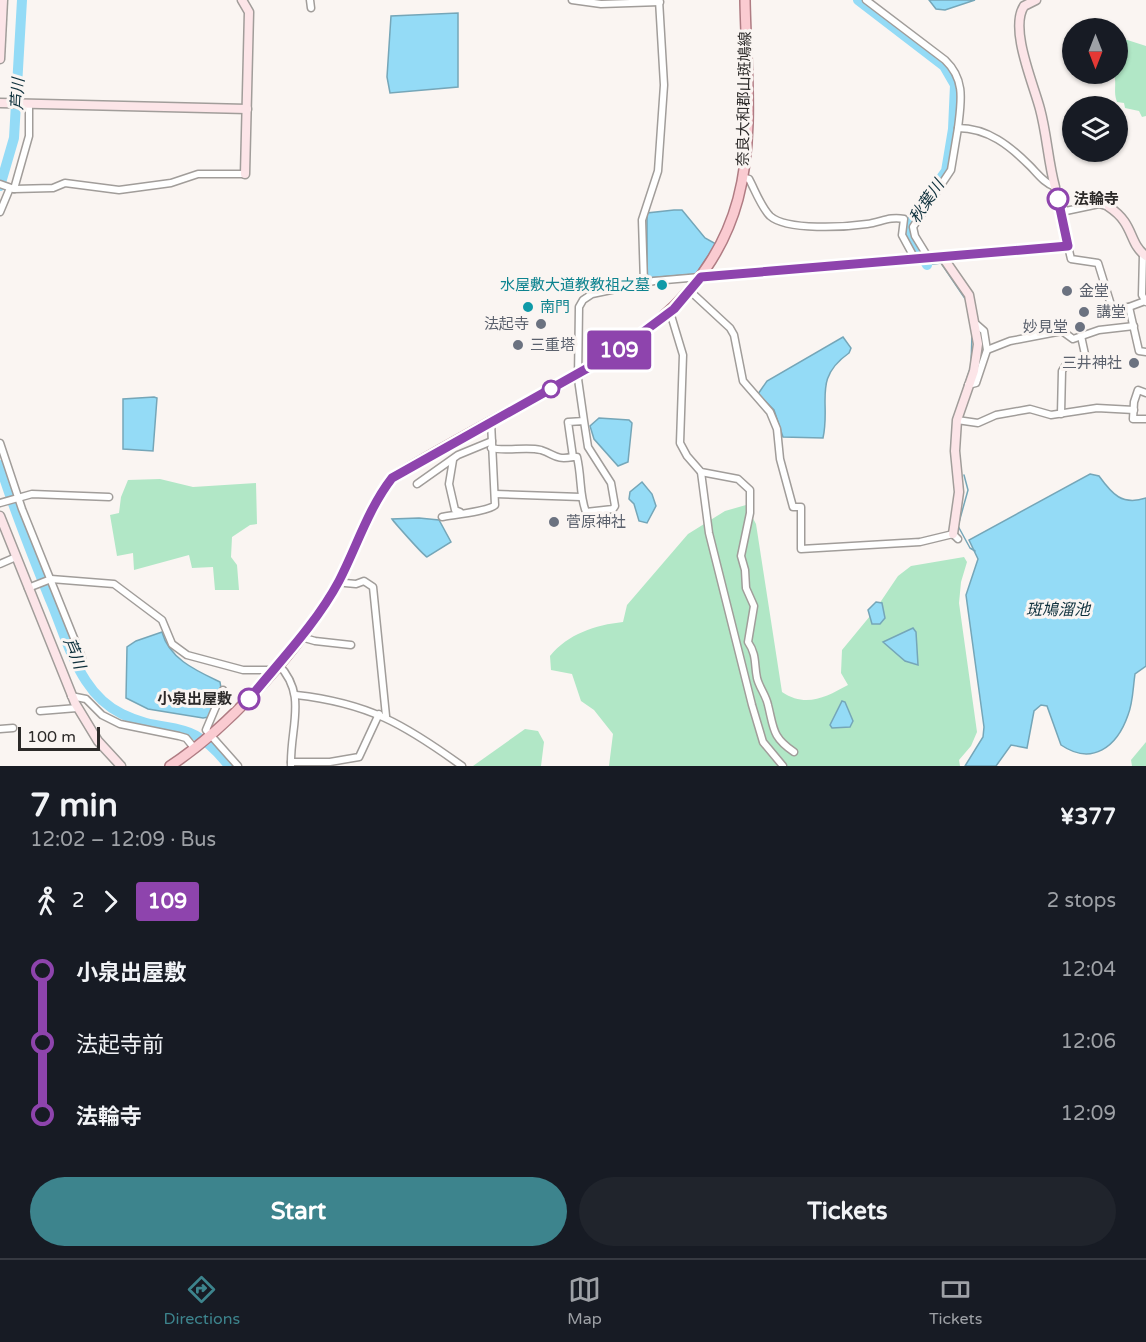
<!DOCTYPE html>
<html lang="en">
<head>
<meta charset="utf-8">
<style>
	:root { --surface:#171b24; --page:#20242c; --text:#f1f3f6; --muted:#9ea1a6; --line:#363941; --accent:#3d848d }
	body { margin:0; font-family:"Varela Round","Noto Sans JP",sans-serif; background:var(--page); color:var(--text); height:100vh; display:flex; flex-direction:column; font-size:22px; white-space:nowrap }
	* { box-sizing:border-box; margin:0 }
	p { font-size:20px; color:var(--muted) }
	.icon { flex:none; width:33px; height:33px; fill:none; stroke:currentColor; stroke-width:2; stroke-linecap:round; stroke-linejoin:round }
	.map { position:relative; height:766px; overflow:hidden }
	.drawer { display:flex; flex-direction:column; background:var(--surface); flex:1 }
	.drawer>* { flex:none }
	.badge { padding:0 12px; border-radius:4px; font-size:21px; line-height:39px }
	.needle { width:39px; rotate:180deg }
	.tools { position:absolute; left:1062px; top:18px; display:grid; gap:12px }
	.tools a { display:grid; place-items:center; width:66px; height:66px; border-radius:50%; background:var(--surface); box-shadow:0 2px 4px #0004; font-size:30px }
	.scale { position:absolute; left:18px; bottom:15px; width:82px; box-sizing:border-box; padding-left:6px; border:3px solid #2c2a29; border-top:0; font-size:16px; line-height:21px; white-space:nowrap; color:#2c2a29; -webkit-text-stroke:4px #faf5f2; paint-order:stroke }
	.map>.badge { position:absolute; translate:-50% -50%; box-shadow:0 0 0 3px #fff }
	.legs { display:flex; align-items:center; gap:9px; height:66px; padding:0 30px; font-size:20px }
	.legs p { margin-inline-start:auto }
	.headline { display:flex; align-items:center; justify-content:space-between; height:102px; padding:0 30px }
	h1 { font-size:33px; font-weight:700; line-height:45px }
	.cta { display:flex; gap:12px; margin-top:auto; padding:12px 30px }
	.cta a { flex:1; height:69px; border-radius:36px; background:var(--accent); color:#fff; font-size:24px; font-weight:700; line-height:69px; text-align:center }
	.cta a+a { background:var(--page); color:var(--text) }
	ul { padding:0 30px; list-style:none }
	li { display:flex; align-items:center; gap:21px; height:72px; font-size:22px }
	li i { display:grid; place-items:center; width:9px; height:100%; margin:0 8px; background:currentColor }
	li i::after { content:''; width:15px; height:15px; margin:-8px; border:4px solid; border-radius:50%; background:var(--surface) }
	li p { margin-inline-start:auto }
	li:first-child i { background:linear-gradient(#0000 50%,currentColor 0) }
	li:last-child i { background:linear-gradient(currentColor 50%,#0000 0) }
	.dock { display:flex; justify-content:space-around; align-items:center; height:84px; border-top:2px solid var(--line); background:var(--surface); font-size:16px; color:var(--muted) }
	.dock a { display:grid; justify-items:center; gap:3px }
	.dock .on { color:var(--accent) }
	.map>svg:first-child { display:block }
	.green { fill:#b1e7c6 }
	.water { fill:#94dbf6; stroke:#75a6b8; stroke-width:1.5 }
	.lines { fill:none; stroke-linecap:round; stroke-linejoin:round }
	.stream { stroke:#75a6b8; stroke-width:1.5 }
	.river { stroke:#94dbf6; stroke-width:10 }
	.street-casing { stroke:#a19d9a; stroke-width:9 }
	.secondary-casing { stroke:#a19d9a; stroke-width:11 }
	.primary-casing { stroke:#af7c83; stroke-width:12 }
	.street { stroke:#fff; stroke-width:6 }
	.secondary { stroke:#fce5e8; stroke-width:8 }
	.primary { stroke:#facbd1; stroke-width:9 }
	.line-1-casing { stroke:#fff; stroke-width:14 }
	.line-1 { stroke:#8e44ad; stroke-width:9 }
	.stop-1-dot { fill:#fff; stroke:#8e44ad; stroke-width:3 }
	.culture-dot { fill:#0f9aa8; stroke:#faf5f2; stroke-width:2 }
	.worship-dot { fill:#6b7280; stroke:#faf5f2; stroke-width:2 }
	.labels { text-anchor:middle; stroke-width:6; stroke-linejoin:round; paint-order:stroke }
	.street-label { font-size:15px; fill:#2c2a29; stroke:#faf5f2 }
	.stop-label { font-size:15px; font-weight:bold; fill:#2c2a29; stroke:#faf5f2; text-anchor:start }
	.culture-label { font-size:15px; fill:#0d838f; stroke:#faf5f2; text-anchor:end }
	.worship-label { font-size:15px; fill:#5b616d; stroke:#faf5f2; text-anchor:start }
	.water-label { font-size:16px; font-style:italic; fill:#0f313d; stroke:#faf5f2 }
</style>
</head>
<body>
<div class="map">
<svg width="1146" height="766" viewBox="0 0 1146 766">
	<rect width="100%" height="100%" fill="#faf5f2"/>
	<g class="green">
		<path d="M1118,37l28,9v70l-4,1 -3,-6 -14,-3 -1,-5 -7,-1c-4,-10 0,-18 -3,-28h4l2,-14z"/>
		<polygon points="160,479 193,487 256,483 257,524 250,525 232,537 231,557 237,565 239,590 215,590 213,567 192,568 189,555 134,570 133,553 117,556 110,515 119,513 121,497 128,480"/>
		<path d="M746,505l10,19 26,168c24,16 44,5 66,-7l-7,-12 1,-23 33,-40 23,-34 13,-10 53,-9 3,5 -6,20 -2,21 18,129 -6,14 -12,14 1,6h-351l4,-32 -19,-24 -13,-9 -9,-27 -21,-4 -1,-14c18,-22 45,-31 73,-34l4,-17 61,-71 37,-23z"/>
		<polygon points="525,729 538,731 544,742 541,766 473,766"/>
		<polygon points="1146,742 1146,766 1132,766 1131,760"/>
	</g>
	<g class="water">
		<polygon points="929,0 975,0 945,10 936,9"/>
		<polygon points="458,13 458,87 390,93 387,77 391,16"/>
		<polygon points="674,210 682,210 705,238 716,244 696,274 647,278 647,213"/>
		<path d="M843,337l8,11 -2,5c-37,26 -18,49 -26,85l-40,-1 -9,-27 -16,-16 9,-13z"/>
		<polygon points="154,397 157,398 153,451 123,449 123,399"/>
		<polygon points="599,418 629,420 632,423 628,462 618,466 594,439 590,426"/>
		<path d="M1090,474l9,2c13,18 23,30 47,22v168l-11,8c-2,13 -2,29 -7,41 -11,32 -36,51 -67,30l-14,-39 -6,-1 -7,6 -7,37 -16,-3 -15,21h-31l18,-29 1,-10 -18,-132 12,-36 -9,-19z"/>
		<polygon points="642,482 652,494 656,506 647,523 639,521 634,504 629,499 630,492"/>
		<path d="M419,518l20,2 12,22 -24,15c-4,-2 -33,-35 -35,-38z"/>
		<polygon points="876,602 882,603 885,618 880,624 872,624 868,610"/>
		<polygon points="913,628 916,632 918,665 905,661 883,642"/>
		<path d="M162,632c7,27 35,39 58,50l1,6 -12,29 -6,1 -55,-9 -22,-11 1,-51 9,-6z"/>
		<polygon points="842,701 845,702 853,721 850,727 832,728 830,725"/>
	</g>
	<g class="lines">
		<g class="stream">
			<polyline points="927,265 941,263 966,300"/>
			<polyline points="954,417 971,366 972,334"/>
			<polyline points="951,449 953,421"/>
			<polyline points="964,475 968,490 958,526 970,548 975,551"/>
		</g>
		<g class="river">
			<polyline points="858,0 944,66 955,85 953,129 946,171 907,225 908,234 927,265"/>
			<polyline points="0,186 14,138 22,0"/>
			<path d="M0,465c14,46 33,92 51,137 11,26 19,55 35,79 9,14 22,26 36,33 47,23 67,0 107,52"/>
		</g>
		<defs>
			<g id="street">
				<polyline points="310,0 311,8"/>
				<polyline points="572,0 601,4 660,2"/>
				<path d="M866,0l79,60c21,20 16,42 13,68 30,0 52,18 72,38 8,8 14,17 25,21l6,25 38,-8 10,3"/>
				<path d="M742,177l7,2c6,11 12,28 21,37 17,15 76,11 97,8 14,-2 23,-8 37,-5l-2,16 13,24"/>
				<polyline points="0,184 14,189 53,188 65,183 119,190 171,183 198,174 245,174"/>
				<polyline points="14,189 29,136 29,104"/>
				<polyline points="0,212 10,188"/>
				<polyline points="1068,246 1071,259 1098,263 1112,308 1129,307 1139,351 1146,352"/>
				<polyline points="1143,255 1142,295 1146,302"/>
				<polyline points="928,257 915,236 913,227 951,170 958,128"/>
				<polyline points="644,283 642,220 658,171 664,85 659,0"/>
				<polyline points="690,291 730,328 734,335 743,381 770,412 777,429 780,459 793,507 801,507 801,549 920,542 953,534 958,539"/>
				<polyline points="1129,307 1145,301"/>
				<path d="M670,312l13,43 -3,88 7,13 14,16 37,7 12,11v23l-9,43 4,14 1,18 8,18 -6,36c9,13 6,22 9,36 2,9 9,17 11,27 6,24 4,32 26,47"/>
				<polyline points="987,350 1010,341 1057,332 1062,331 1073,339 1099,330 1134,326"/>
				<polyline points="968,385 976,383 987,350 984,331 976,324"/>
				<polyline points="1146,393 1138,390 1134,402 1133,419 1146,419"/>
				<polyline points="1061,414 1062,371 1065,366 1083,362 1086,359 1081,336"/>
				<polyline points="957,420 978,423 996,415 1030,409 1051,415 1097,408 1134,410"/>
				<path d="M584,421l4,26 23,36 4,23 -2,3 -27,3c-7,-18 -4,-34 -9,-55h-4l-5,-35 16,-1 -6,-42 1,-72 4,-7 9,-6 62,-13 46,-4"/>
				<polyline points="0,443 22,509 82,658"/>
				<path d="M491,448c16,4 34,-2 50,2 15,5 14,10 32,7"/>
				<polyline points="453,460 449,484 455,510 460,512"/>
				<polyline points="701,472 709,533 752,705 763,742 783,766"/>
				<polyline points="417,484 458,455 492,441"/>
				<polyline points="495,494 581,497"/>
				<polyline points="0,503 32,494 109,497"/>
				<path d="M442,517c10,-2 48,-6 53,-12l-4,-83"/>
				<polyline points="0,564 16,557"/>
				<polyline points="345,583 356,584 364,581 373,587 386,716"/>
				<polyline points="28,588 51,579 114,584 162,620 172,644 187,655 243,670 272,670"/>
				<polyline points="301,637 315,641 351,645"/>
				<path d="M278,664c30,31 12,62 13,101"/>
				<polyline points="223,690 206,730 238,766"/>
				<path d="M296,695c72,8 108,29 166,71"/>
				<polyline points="71,696 86,699 102,715 120,724 179,736 186,738 195,749"/>
				<polyline points="40,711 77,708"/>
				<polyline points="0,729 13,728"/>
				<polyline points="291,762 330,762 359,757 379,714"/>
			</g>
			<g id="secondary">
				<polyline points="242,0 249,12 245,174"/>
				<path d="M1036,0l-12,6c-15,23 10,79 16,103 7,26 8,52 15,78"/>
				<polyline points="0,59 3,0"/>
				<polyline points="0,103 247,109"/>
				<path d="M1109,207c26,17 19,36 37,49"/>
				<polyline points="942,256 969,295 978,344 974,371 957,420 955,451 959,492 953,534"/>
				<polyline points="701,277 1068,246 1061,212"/>
				<polyline points="0,516 75,703 98,741 121,766"/>
			</g>
			<path id="primary" d="M170,766c61,-40 131,-119 167,-182 21,-36 29,-72 55,-106 44,-27 89,-51 135,-76 91,-49 182,-95 211,-203 17,-63 8,-135 7,-199"/>
		</defs>
		<use href="#street" class="street-casing"/>
		<use href="#secondary" class="secondary-casing"/>
		<use href="#primary" class="primary-casing"/>
		<use href="#street" class="street"/>
		<use href="#secondary" class="secondary"/>
		<use href="#primary" class="primary"/>
	</g>
	<g class="lines">
		<defs>
			<path id="line-1" d="M249,699c31,-38 67,-75 90,-118 18,-35 29,-72 53,-103l226,-127 56,-42 27,-32 367,-31 -10,-47"/>
		</defs>
		<use href="#line-1" class="line-1-casing"/>
		<use href="#line-1" class="line-1"/>
	</g>
	<g class="stop-1-dot">
		<circle cx="1058" cy="199" r="10"/>
		<circle cx="551" cy="389" r="8"/>
		<circle cx="249" cy="699" r="10"/>
	</g>
	<g class="culture-dot">
		<circle cx="662" cy="285" r="6"/>
		<circle cx="528" cy="307" r="6"/>
	</g>
	<g class="worship-dot">
		<circle cx="1067" cy="291" r="6"/>
		<circle cx="1084" cy="312" r="6"/>
		<circle cx="541" cy="324" r="6"/>
		<circle cx="1080" cy="327" r="6"/>
		<circle cx="518" cy="345" r="6"/>
		<circle cx="1134" cy="363" r="6"/>
		<circle cx="554" cy="522" r="6"/>
	</g>
	<g class="labels">
		<g class="street-label">
			<text transform="translate(744 99) rotate(-89)" y="5">奈良大和郡山斑鳩線</text>
		</g>
		<g class="stop-label">
			<text x="1074" y="204">法輪寺</text>
			<text x="232" y="704" text-anchor="end">小泉出屋敷</text>
		</g>
		<g class="culture-label">
			<text x="650" y="290">水屋敷大道教教祖之墓</text>
			<text x="540" y="312" text-anchor="start">南門</text>
		</g>
		<g class="worship-label">
			<text x="1079" y="296">金堂</text>
			<text x="1096" y="317">講堂</text>
			<text x="529" y="329" text-anchor="end">法起寺</text>
			<text x="1068" y="332" text-anchor="end">妙見堂</text>
			<text x="530" y="350">三重塔</text>
			<text x="1122" y="368" text-anchor="end">三井神社</text>
			<text x="566" y="527">菅原神社</text>
		</g>
		<g class="water-label">
			<text transform="translate(17 94) rotate(-87)" y="6">芦川</text>
			<text transform="translate(926 201) rotate(-56)" y="6">秋葉川</text>
			<text x="1058" y="615">斑鳩溜池</text>
			<text transform="translate(75 653) rotate(68)" y="6">芦川</text>
		</g>
	</g>
</svg>
<div class="tools">
<a><svg class="needle" viewBox="-14 -14 28 28"><path d="M0-13l5 13h-10z" fill="#e53935"/><path d="M0 13l5-13h-10z" fill="#9ea1a6"/></svg></a>
<a><svg class="icon" aria-label="layers" viewBox="0 0 24 24"><path d="M12 4l9 5-9 5-9-5zM3 14l9 5 9-5"/></svg></a>
</div>
<div class="scale">100 m</div>
<b class="badge" style="left:619px;top:350px;background:#8e44ad;color:#fff">109</b>
</div>
<section class="drawer">
<div class="headline"><div><h1>7 min</h1><p>12:02 – 12:09 · Bus</p></div><b>¥377</b></div>
<div class="legs"><svg class="icon" aria-label="walk" viewBox="0 0 24 24"><circle cx="13" cy="4" r="2"/><path d="M13 8l-2 6 4 7M11 14l-3 7M7 12l3-4h3l4 4"/></svg>2<svg class="icon" aria-label="forward" viewBox="0 0 24 24"><path d="M9 5l7 7-7 7"/></svg><b class="badge" style="background:#8e44ad;color:#fff">109</b><p>2 stops</p></div>
<ul>
<li><i style="color:#8e44ad"></i><b>小泉出屋敷</b><p>12:04</p></li>
<li><i style="color:#8e44ad"></i><span>法起寺前</span><p>12:06</p></li>
<li><i style="color:#8e44ad"></i><b>法輪寺</b><p>12:09</p></li>
</ul>
<div class="cta"><a>Start</a><a>Tickets</a></div>
</section>
<nav class="dock">
<a class="on"><svg class="icon" aria-label="directions" viewBox="0 0 24 24"><path d="M12 3l9 9-9 9-9-9zM9 14v-3h6M13 9l2 2-2 2"/></svg>Directions</a>
<a><svg class="icon" aria-label="map" viewBox="0 0 24 24"><path d="M3 6l6-2 6 2 6-2v14l-6 2-6-2-6 2zM9 4v14M15 6v14"/></svg>Map</a>
<a><svg class="icon" aria-label="tickets" viewBox="0 0 24 24"><path d="M3 7h18v10H3zM15 7v10"/></svg>Tickets</a>
</nav>
</body>
</html>
